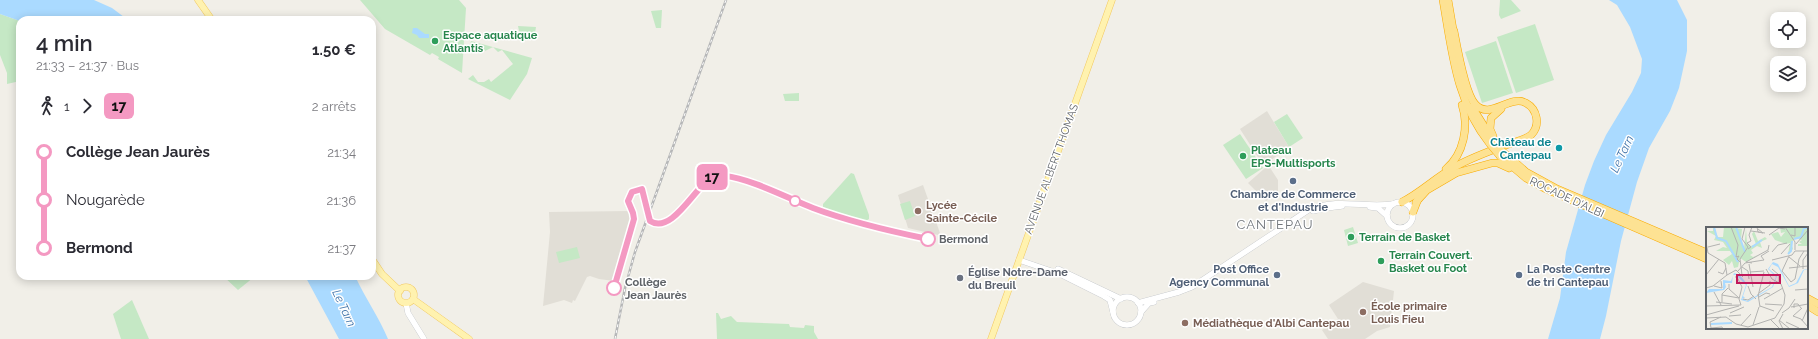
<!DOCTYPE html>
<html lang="fr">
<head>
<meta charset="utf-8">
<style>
	:root { --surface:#fff; --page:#f2f2f3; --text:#2b2b33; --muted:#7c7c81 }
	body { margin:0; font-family:Raleway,sans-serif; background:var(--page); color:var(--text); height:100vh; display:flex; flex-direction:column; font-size:15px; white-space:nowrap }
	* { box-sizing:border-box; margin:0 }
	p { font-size:13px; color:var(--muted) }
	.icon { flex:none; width:22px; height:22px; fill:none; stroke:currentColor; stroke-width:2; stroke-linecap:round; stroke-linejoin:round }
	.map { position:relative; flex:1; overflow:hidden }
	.drawer { position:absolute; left:16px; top:16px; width:360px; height:264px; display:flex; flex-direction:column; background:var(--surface); border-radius:12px; box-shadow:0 2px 10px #0003 }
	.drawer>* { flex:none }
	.badge { padding:0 8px; border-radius:6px; font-size:14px; line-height:26px }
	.fabs { position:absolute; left:1770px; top:12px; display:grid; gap:8px }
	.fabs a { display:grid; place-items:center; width:36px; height:36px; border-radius:8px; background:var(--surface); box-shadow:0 2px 10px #0003; font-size:20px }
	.map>.badge { position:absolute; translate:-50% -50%; box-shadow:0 0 0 2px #fff }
	.legs { display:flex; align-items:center; gap:6px; height:44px; padding:0 20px; font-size:13px }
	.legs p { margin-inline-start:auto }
	.overview { display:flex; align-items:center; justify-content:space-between; height:68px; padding:0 20px }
	h1 { font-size:22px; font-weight:600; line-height:30px }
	ul { padding:0 20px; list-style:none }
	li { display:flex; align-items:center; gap:14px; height:48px; font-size:15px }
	li i { display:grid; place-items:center; width:6px; height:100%; margin:0 5px; background:currentColor }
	li i::after { content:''; width:10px; height:10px; margin:-5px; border:3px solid; border-radius:50%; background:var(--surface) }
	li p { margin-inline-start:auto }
	li:first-child i { background:linear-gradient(#0000 50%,currentColor 0) }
	li:last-child i { background:linear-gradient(currentColor 50%,#0000 0) }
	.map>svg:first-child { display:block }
	.education { fill:#e1ded6 }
	.green { fill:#c5e8c5 }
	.water { fill:#aadaff }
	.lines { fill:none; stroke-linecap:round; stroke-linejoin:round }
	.stream { stroke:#aadaff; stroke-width:1 }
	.secondary-casing { stroke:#b6babf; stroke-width:6 }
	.primary-casing { stroke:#f2c960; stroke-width:7 }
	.highway-casing { stroke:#f9ab00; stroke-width:8 }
	.secondary { stroke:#fff; stroke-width:5.5 }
	.primary { stroke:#fff2af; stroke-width:6 }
	.highway { stroke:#fde293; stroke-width:7 }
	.rail-casing { stroke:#b6b7b8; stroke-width:2.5 }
	.rail { stroke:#fff; stroke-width:1; stroke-dasharray:3; stroke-linecap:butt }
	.highway-bridge-casing { stroke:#f9ab00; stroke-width:8; stroke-linecap:butt }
	.highway-bridge { stroke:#fde293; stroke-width:7 }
	.line-1-casing { stroke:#fff; stroke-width:9 }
	.line-1 { stroke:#f499c2; stroke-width:6 }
	.leisure-dot { fill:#2e9e5b; stroke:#fff; stroke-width:1.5 }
	.culture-dot { fill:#0f9aa8; stroke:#fff; stroke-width:1.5 }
	.service-dot { fill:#5c6f8a; stroke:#fff; stroke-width:1.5 }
	.stop-1-dot { fill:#fff; stroke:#f499c2; stroke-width:2 }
	.education-dot { fill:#8d6e63; stroke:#fff; stroke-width:1.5 }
	.worship-dot { fill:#6b7280; stroke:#fff; stroke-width:1.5 }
	.labels { text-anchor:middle; stroke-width:3; stroke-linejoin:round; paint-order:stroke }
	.leisure-label { font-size:11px; font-weight:bold; fill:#27864d; stroke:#fff; text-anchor:start }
	.culture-label { font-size:11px; font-weight:bold; fill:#0d838f; stroke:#fff; text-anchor:end }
	.street-label { font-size:11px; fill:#5f6368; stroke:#fff }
	.service-label { font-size:11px; font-weight:bold; fill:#4e5e75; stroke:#fff }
	.education-label { font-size:11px; font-weight:bold; fill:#785e54; stroke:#fff; text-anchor:start }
	.stop-label { font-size:11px; font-weight:bold; fill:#5f6368; stroke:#fff; text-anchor:start }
	.worship-label { font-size:11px; font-weight:bold; fill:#5b616d; stroke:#fff; text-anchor:start }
	.water-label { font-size:12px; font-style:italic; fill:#4174aa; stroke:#fff }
	.quarter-label { font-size:13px; letter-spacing:1px; fill:#70757a; stroke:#fff }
	.inset-river { fill:none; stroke:#aadaff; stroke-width:2 }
	.inset-road { fill:none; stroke:#b3b3b1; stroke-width:1 }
	.view { fill:#c2185b; fill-opacity:0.15; stroke:#c2185b; stroke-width:2 }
	.inset-edge { fill:none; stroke:#5f6368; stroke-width:2 }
</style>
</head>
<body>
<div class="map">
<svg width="1818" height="339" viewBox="0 0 1818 339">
	<rect width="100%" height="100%" fill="#f1efe8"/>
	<g class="education">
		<polygon points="1267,111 1289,147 1267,163 1278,180 1278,192 1266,201 1248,183 1265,168 1240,129"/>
		<polygon points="923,185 940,233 938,235 908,228 898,195"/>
		<polygon points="630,211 632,215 631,222 614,281 599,279 590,276 587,277 575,301 573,300 572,303 564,300 543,306 550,232 549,212"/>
		<polygon points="1363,282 1394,291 1390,327 1377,331 1365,339 1328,339 1322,330 1338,319 1329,305"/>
	</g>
	<g class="green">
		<polygon points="360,0 459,0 466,8 462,73 438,59 439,57 432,53 430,55 385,29"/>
		<polygon points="1500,0 1511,0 1521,11 1501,19 1499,15"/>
		<polygon points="662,10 661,28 656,28 651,11"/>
		<polygon points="0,14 20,21 20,81 7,84 7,73 0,55"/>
		<polygon points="1535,24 1554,80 1516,93 1497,37"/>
		<polygon points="518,26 536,27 534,39 523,37 519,31"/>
		<polygon points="471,41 532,58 527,74 510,100 468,79 473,75 478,82 484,82 489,79 491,82 513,64 502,50 498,52 493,47 485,51 482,46 475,49 475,46 470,45"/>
		<polygon points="1496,41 1513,93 1482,103 1465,52"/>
		<polygon points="799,93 799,101 785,101 783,94"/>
		<polygon points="1287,114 1303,138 1289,147 1274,122"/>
		<polygon points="1240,134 1263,168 1246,179 1223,145"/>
		<polygon points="851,173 854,174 869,215 869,219 864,222 823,208 823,204"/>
		<polygon points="910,201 915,216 905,220 900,204"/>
		<polygon points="1353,227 1358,243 1348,246 1344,230"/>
		<polygon points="577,247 580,258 559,263 556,252"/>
		<polygon points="223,276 253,276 254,277 238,290"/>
		<polygon points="132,300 149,339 121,339 113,314"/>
		<polygon points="716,313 718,313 721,319 731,316 737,322 789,324 790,327 804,328 805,325 814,326 814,332 818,339 717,339"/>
	</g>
	<g class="water">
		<polygon points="0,0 94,0 112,8 128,20 20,21 0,14"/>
		<polygon points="1609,0 1677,0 1687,20 1687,51 1679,88 1670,111 1649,148 1637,182 1621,241 1606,316 1600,339 1548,339 1560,298 1566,252 1585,185 1594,161 1606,135 1632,92 1641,73 1642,59 1630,27 1617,5"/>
		<polygon points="413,28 417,28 425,34 429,34 429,38 419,38 417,35 412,33"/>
		<path d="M305,276h50c10,22 24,41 33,63h-49z"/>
	</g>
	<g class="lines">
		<polyline class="stream" points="523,34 530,36"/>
		<defs>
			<g id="secondary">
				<circle cx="1400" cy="215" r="13"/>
				<polyline points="1370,207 1378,208 1387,216"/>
				<polyline points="1313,211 1326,208 1342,206"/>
				<polyline points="1019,260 1060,274 1102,295 1110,300 1113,312"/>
				<polyline points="1058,269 1121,299"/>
				<circle cx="1127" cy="311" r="14"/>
				<polyline points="406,303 408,313 424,339"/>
				<path d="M1138,303l41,-11 13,-5 118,-78c30,-11 53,-1 83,-5"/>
				<polyline points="1141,312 1149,303 1154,302"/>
			</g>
			<g id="primary">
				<polyline points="198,0 212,20"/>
				<polyline points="372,259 382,274 400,291"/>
				<circle cx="406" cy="295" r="8"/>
				<polyline points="413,299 469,339"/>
				<polyline points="991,339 1112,0"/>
			</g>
			<g id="highway">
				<path d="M1443,0c9,51 13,102 47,144"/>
				<polyline points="1448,0 1454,35"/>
				<polyline points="1472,107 1494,142"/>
				<polyline points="1493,136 1490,129 1491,118 1501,109"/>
				<polyline points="1507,155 1526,172 1557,189 1707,253"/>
				<polyline points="1500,156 1526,178 1544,188 1707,259"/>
				<path d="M1446,169c18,-15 23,-43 16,-64"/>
				<path d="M1402,202c18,-9 33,-24 51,-34 17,-10 35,-16 53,-23 8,-3 19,-5 25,-10 10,-10 6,-26 -5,-32 -17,-9 -36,18 -51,1 -10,-11 -18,-57 -21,-73"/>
				<polyline points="1416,202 1427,190 1456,173 1492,163 1498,163 1509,168"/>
				<polyline points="1413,212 1418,199"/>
				<polyline points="1807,298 1818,304"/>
				<polyline points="1807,305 1818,312"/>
			</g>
		</defs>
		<use href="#secondary" class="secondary-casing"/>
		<use href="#primary" class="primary-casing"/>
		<use href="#highway" class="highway-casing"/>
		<use href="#secondary" class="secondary"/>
		<use href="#primary" class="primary"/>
		<use href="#highway" class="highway"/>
		<defs>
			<polyline id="rail" points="615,339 625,288 635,252 726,0"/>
		</defs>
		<use href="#rail" class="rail-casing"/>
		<use href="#rail" class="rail"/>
		<defs>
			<g id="highway-bridge">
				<polyline points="1494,142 1505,154"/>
				<polyline points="1490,144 1500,156"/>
			</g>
		</defs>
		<use href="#highway-bridge" class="highway-bridge-casing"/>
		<use href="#highway-bridge" class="highway-bridge"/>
	</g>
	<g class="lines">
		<defs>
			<path id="line-1" d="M614,288l20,-69 -1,-6 -5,-12 4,-9 10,-3 8,32c22,14 45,-34 60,-42 5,-3 10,-3 15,-3 24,2 65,23 88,32 37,14 76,23 115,31"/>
		</defs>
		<use href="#line-1" class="line-1-casing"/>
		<use href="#line-1" class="line-1"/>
	</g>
	<g class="leisure-dot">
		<circle cx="435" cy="41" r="4"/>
		<circle cx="1243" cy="156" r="4"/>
		<circle cx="1351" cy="237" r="4"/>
		<circle cx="1381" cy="261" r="4"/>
	</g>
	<circle class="culture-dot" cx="1559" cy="148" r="4"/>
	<g class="service-dot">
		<circle cx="1293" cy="181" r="4"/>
		<circle cx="1277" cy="275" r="4"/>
		<circle cx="1519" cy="275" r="4"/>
	</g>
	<g class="stop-1-dot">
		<circle cx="795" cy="201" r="5"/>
		<circle cx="928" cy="239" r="7"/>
		<circle cx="614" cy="288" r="7"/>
	</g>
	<g class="education-dot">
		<circle cx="918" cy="211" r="4"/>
		<circle cx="1363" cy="312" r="4"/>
		<circle cx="1185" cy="323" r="4"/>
	</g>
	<circle class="worship-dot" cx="960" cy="278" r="4"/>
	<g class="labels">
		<g class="leisure-label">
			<text x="443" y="39">Espace aquatique<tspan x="443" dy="13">Atlantis</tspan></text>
			<text x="1251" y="154">Plateau<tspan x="1251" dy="13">EPS-Multisports</tspan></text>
			<text x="1359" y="241">Terrain de Basket</text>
			<text x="1389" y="259">Terrain Couvert.<tspan x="1389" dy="13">Basket ou Foot</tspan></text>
		</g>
		<g class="culture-label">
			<text x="1551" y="146">Château de<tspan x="1551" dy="13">Cantepau</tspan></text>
		</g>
		<g class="street-label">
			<text transform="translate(1051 169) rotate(-70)" y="4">AVENUE ALBERT THOMAS</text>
			<text transform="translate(1567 197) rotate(25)" y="4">ROCADE D'ALBI</text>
		</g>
		<g class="service-label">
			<text x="1293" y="198">Chambre de Commerce<tspan x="1293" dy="13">et d'Industrie</tspan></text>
			<text x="1269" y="273" text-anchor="end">Post Office<tspan x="1269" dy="13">Agency Communal</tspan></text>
			<text x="1527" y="273" text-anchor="start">La Poste Centre<tspan x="1527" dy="13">de tri Cantepau</tspan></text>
		</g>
		<g class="education-label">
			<text x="926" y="209">Lycée<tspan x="926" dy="13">Sainte-Cécile</tspan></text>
			<text x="1371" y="310">École primaire<tspan x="1371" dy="13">Louis Fieu</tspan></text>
			<text x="1193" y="327">Médiathèque d'Albi Cantepau</text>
		</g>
		<g class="stop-label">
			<text x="939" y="243">Bermond</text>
			<text x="625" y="286">Collège<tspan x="625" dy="13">Jean Jaurès</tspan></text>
		</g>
		<g class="worship-label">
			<text x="968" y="276">Église Notre-Dame<tspan x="968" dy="13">du Breuil</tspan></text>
		</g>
		<g class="water-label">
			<text transform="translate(1622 154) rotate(-65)" y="4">Le Tarn</text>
			<text transform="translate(344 308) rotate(65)" y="4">Le Tarn</text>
		</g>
		<g class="quarter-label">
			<text x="1275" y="229">CANTEPAU</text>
		</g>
	</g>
	<g transform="translate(1706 227)">
		<rect width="102" height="102" fill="#f1efe8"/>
		<path d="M7,0l5,10h5l1,-10 18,2 -1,11 3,9 2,-20 1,14 4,3 5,-2 -4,-10 2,-3 4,10 7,-4 2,2 -7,3 2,6 -5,-2 -6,4 2,3 -3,2 3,2 5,-2 -12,7 -6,-4 -2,9 -4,1 -2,-7 -3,4 -6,-5 9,-6 -2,-3h-14l7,-4 4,1 -4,-6 -9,-2 2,-4 -9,-5h6zM74,0h28v19h-10v-2h4l-3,-2 3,-2 -7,-2 -4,5 2,6 -5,5 2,-11 -4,1 -11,-4 -4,-6 7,-2 3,5 4,-5 -4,1z" fill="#c5e8c5"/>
		<path d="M67,35l5,2 11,22 7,-3 7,-13 3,-1h2l-4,1 -6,13 -9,4 -11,-20 -6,-3 -3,5 8,7 -4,11 -25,15 -7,-2 5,-15 -10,-10h-3l-1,8h-7l1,4 -2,3 -18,3 3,-4h14v-9l8,1 3,-8 6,2 7,9 -4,12 2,2h-3l5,3 25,-14 4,-10 -8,-8z" fill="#aadaff"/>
		<path class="inset-river" d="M8,0l3,11 9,3 12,21M30,0l9,25M88,12l7,-2 3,-9h4M46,20l10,-7M82,27l3,-3 1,-10M5,97l21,-1"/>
		<path class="inset-road" d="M25,0l7,18 -2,12 3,-1 -2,3 3,3M51,0l1,5 5,1 -5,-4M79,0l10,15v8M45,4l14,2M63,8l10,-7 6,1M85,8l4,1v-9M0,15l2,11 17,10 2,12 9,-5 7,7M90,17l12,-14M2,20l12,-3M42,22l3,-2 -4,-4 4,-2 -2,-6 3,-8M89,24h13M66,25l6,-7 9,-2M75,27l9,-10M83,29l-7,15 9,11 4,-3M83,30l11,9M58,33l-3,-4 8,-5M66,33l20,-5 3,-4M46,36l-6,-1 22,-12 1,-5M43,37l4,23M36,40l6,4 1,8M83,41l19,-2M66,42l7,6v7M97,42v-9l5,-7M32,44l7,-8 19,-3M12,45l5,2 3,-6M44,45l14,-1M0,48l13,-16M36,48l-2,-16 8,-12 -6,-8 3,-12M29,50h2l5,10 -3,12 2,6M89,52l4,-20 5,-8M23,57v5l10,9M8,59l8,2 -1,-7M42,59l3,8 5,5M0,61l7,-2 14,-11M89,63l13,-1M8,65l7,13M53,66l11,-8v-4M52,67l2,13M16,68l17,3M52,69l6,-24M53,70l7,-4 4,1M37,72l5,1 6,-4M58,72l19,-11M10,75l16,2M16,75v-8l6,-6M59,77l17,1M0,79l35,-1M54,79l14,5M85,80l17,-3M88,81v-4h4l3,4M18,83l15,-4M24,86l14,-6M76,86l7,-5 6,-9M77,87l-4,7 4,8M0,88l18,-5M23,89l12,-1M87,89l9,-8M87,89l8,3 7,8M0,91l20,-1 10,7 12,3 27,-9 9,-14 1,-9 -4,-11 -9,-5 -6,-10M65,93l9,9M73,93l11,9M96,94l6,-13M80,95l13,6M35,98l10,-11M47,98l6,-18M5,101l-1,-6 11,-5M5,101l11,-1 1,2"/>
		<path class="view" d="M31,48h43v8h-43z"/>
		<rect width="102" height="102" class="inset-edge"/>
	</g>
</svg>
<div class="fabs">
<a><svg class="icon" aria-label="locate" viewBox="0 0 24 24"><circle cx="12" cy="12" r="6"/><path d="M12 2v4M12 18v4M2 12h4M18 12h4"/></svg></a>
<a><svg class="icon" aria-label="layers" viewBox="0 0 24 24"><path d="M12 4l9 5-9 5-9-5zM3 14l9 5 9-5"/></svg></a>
</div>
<b class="badge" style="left:712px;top:177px;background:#f499c2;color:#111">17</b>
<section class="drawer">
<div class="overview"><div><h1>4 min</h1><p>21:33 – 21:37 · Bus</p></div><b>1.50 €</b></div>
<div class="legs"><svg class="icon" aria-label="walk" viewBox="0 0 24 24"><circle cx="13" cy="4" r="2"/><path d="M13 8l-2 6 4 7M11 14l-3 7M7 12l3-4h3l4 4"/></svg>1<svg class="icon" aria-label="forward" viewBox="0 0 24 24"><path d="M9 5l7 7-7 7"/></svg><b class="badge" style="background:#f499c2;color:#111">17</b><p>2 arrêts</p></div>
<ul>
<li><i style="color:#f499c2"></i><b>Collège Jean Jaurès</b><p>21:34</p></li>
<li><i style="color:#f499c2"></i><span>Nougarède</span><p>21:36</p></li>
<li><i style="color:#f499c2"></i><b>Bermond</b><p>21:37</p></li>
</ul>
</section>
</div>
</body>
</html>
